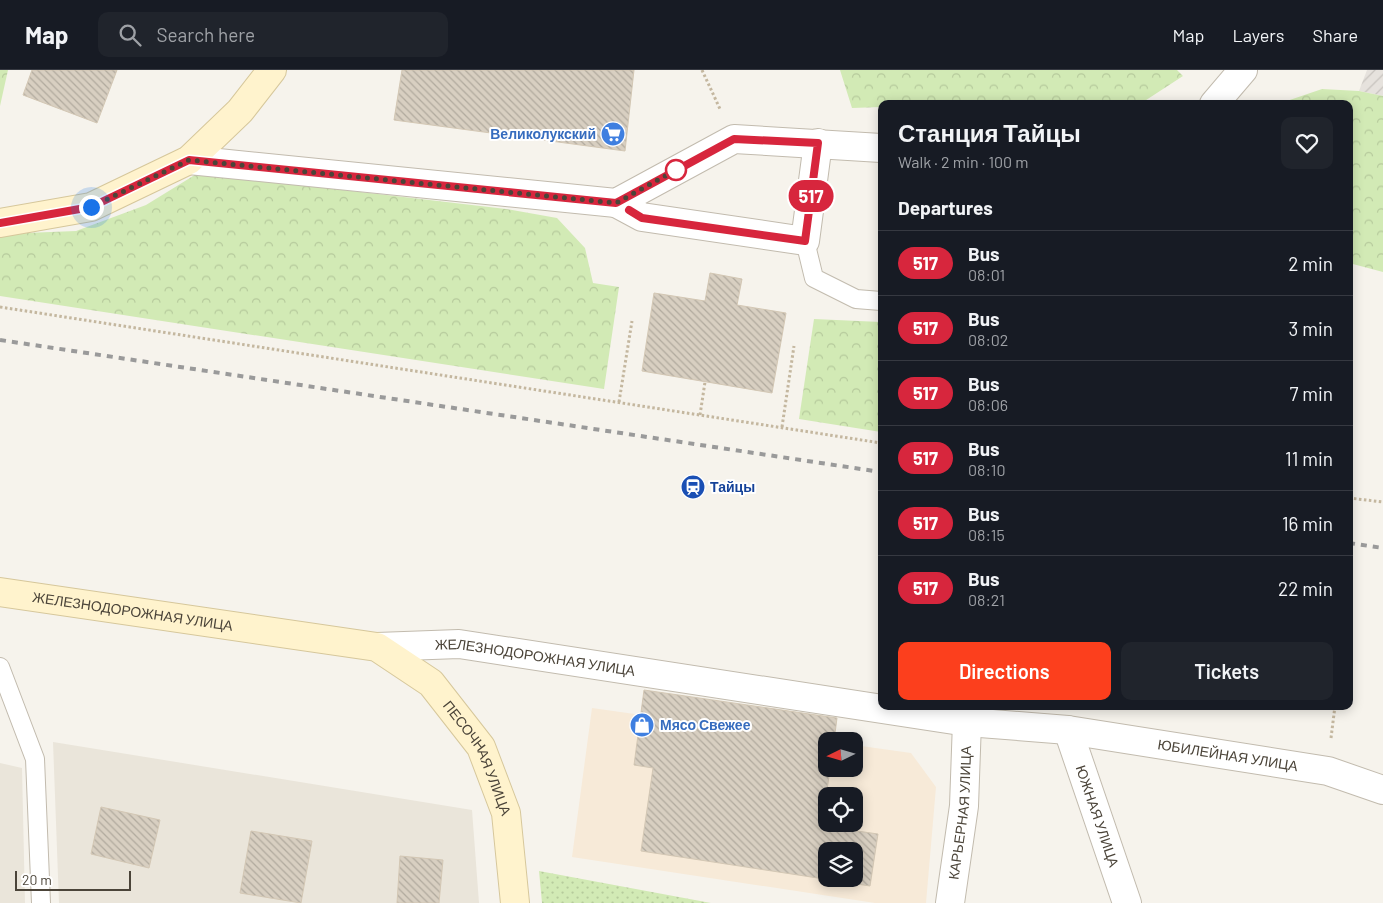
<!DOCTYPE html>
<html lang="en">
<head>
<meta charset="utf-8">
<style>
	:root { --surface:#171b24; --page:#20242c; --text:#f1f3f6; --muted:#9ea1a6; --line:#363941; --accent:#fc3f1d }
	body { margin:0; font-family:Barlow,sans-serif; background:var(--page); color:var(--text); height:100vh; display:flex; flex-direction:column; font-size:19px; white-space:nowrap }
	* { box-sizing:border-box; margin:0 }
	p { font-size:16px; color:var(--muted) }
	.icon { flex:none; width:28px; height:28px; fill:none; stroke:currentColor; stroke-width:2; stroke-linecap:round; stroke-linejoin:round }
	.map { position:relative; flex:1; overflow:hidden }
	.sheet { position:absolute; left:878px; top:30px; width:475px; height:610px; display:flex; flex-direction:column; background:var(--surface); border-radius:10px; box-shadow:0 2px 12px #0003 }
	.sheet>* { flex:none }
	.badge { padding:0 10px; border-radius:16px; font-size:18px; line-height:32px }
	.needle { width:32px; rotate:265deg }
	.controls { position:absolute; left:818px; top:662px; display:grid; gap:10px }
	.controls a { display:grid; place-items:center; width:45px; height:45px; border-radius:10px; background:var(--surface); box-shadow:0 2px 12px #0003; font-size:25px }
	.scale { position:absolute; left:15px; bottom:12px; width:116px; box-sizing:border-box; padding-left:5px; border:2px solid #4b4439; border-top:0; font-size:14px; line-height:18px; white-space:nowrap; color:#4b4439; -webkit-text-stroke:4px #fff; paint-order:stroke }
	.you { position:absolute; width:25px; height:25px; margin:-12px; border:4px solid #fff; border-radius:50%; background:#1a73e8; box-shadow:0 0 0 8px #1a73e833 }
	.map>.badge { position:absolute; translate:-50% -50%; box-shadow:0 0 0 2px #fff }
	h2 { padding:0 20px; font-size:19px; line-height:45px }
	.round { display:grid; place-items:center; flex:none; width:52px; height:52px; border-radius:10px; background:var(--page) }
	.summary { display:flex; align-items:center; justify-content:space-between; height:85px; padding:0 20px }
	h1 { font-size:24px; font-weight:600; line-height:38px }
	.cta { display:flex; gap:10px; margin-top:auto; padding:10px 20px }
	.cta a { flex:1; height:58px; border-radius:10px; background:var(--accent); color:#fff; font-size:20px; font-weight:600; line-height:58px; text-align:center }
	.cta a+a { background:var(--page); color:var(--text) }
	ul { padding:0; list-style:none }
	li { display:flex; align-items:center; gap:15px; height:65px; padding:0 20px; border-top:1px solid var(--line) }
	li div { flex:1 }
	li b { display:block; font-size:19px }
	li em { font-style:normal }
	li .badge { min-width:55px; font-weight:700; text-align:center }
	header { display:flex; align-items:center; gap:30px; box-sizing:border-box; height:70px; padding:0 25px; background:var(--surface); border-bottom:1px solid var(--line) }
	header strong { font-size:24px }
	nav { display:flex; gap:28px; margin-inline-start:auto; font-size:18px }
	.search { width:350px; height:45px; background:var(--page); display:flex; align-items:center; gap:12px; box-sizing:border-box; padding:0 18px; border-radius:10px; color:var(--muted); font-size:19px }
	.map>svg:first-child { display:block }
	.residential { fill:#eae5da }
	.commercial { fill:#f7ead8; fill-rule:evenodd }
	.industrial { fill:url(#industrial-furrows) }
	.green { fill:url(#green-dots) }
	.forest { fill:url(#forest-crowns) }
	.building { fill:url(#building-back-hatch); stroke:#d3c7b4; fill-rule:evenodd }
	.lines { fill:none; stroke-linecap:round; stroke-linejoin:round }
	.lane-casing { stroke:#c2bbae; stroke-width:20 }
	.street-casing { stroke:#c2bbae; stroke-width:30 }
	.secondary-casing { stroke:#d6c79b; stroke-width:30 }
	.path { stroke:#c4b79f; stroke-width:3; stroke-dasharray:2.5 2.5; stroke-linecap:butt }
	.lane { stroke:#fff; stroke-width:18 }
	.street { stroke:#fff; stroke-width:28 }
	.secondary { stroke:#fff3cd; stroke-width:28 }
	.rail { stroke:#9a9a9a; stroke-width:4; stroke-dasharray:6 6; stroke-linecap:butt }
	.line-casing { stroke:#fff; stroke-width:11 }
	.line { stroke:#d7263d; stroke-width:8 }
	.walk { stroke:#4b4439; stroke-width:5; stroke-dasharray:0 9 }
	.stop-dot { fill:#fff; stroke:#d7263d; stroke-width:2.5 }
	.labels { text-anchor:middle; stroke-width:4; stroke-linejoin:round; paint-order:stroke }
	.shop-label { font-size:14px; font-weight:bold; fill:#366cbe; stroke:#fff; text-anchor:end }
	.transit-label { font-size:14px; font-weight:bold; fill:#164399; stroke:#fff; text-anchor:start }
	.street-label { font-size:14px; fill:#4b4439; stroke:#fff }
</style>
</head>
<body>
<header>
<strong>Map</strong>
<div class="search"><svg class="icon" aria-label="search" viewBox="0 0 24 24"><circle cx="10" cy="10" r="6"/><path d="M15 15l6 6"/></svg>Search here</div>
<nav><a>Map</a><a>Layers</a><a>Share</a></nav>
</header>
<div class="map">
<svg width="1383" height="833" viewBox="0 0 1383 833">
	<defs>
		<pattern id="industrial-furrows" width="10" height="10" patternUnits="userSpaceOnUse" patternTransform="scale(1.25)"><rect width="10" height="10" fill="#e6e2dd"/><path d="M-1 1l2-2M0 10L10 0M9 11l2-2" fill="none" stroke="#c7c3be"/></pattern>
		<pattern id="green-dots" width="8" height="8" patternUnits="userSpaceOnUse" patternTransform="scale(1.25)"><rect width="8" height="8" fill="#d2eab5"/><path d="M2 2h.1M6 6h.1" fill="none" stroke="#b6ca9c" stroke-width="1.8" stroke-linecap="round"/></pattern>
		<pattern id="forest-crowns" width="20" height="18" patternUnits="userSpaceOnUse" patternTransform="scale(1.25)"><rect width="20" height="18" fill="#d2eab5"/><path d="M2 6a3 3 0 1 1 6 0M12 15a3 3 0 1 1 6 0" fill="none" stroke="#b6ca9c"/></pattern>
		<pattern id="building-back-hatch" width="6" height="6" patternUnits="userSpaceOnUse" patternTransform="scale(1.25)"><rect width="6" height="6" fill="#d8cfc1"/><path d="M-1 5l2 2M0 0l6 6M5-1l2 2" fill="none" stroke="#b1aa9e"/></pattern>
	</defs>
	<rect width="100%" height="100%" fill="#f6f3ec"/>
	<g class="residential">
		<polygon points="53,672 472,740 479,833 59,833"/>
		<polygon points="0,693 22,698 25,833 0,833"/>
	</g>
	<path class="commercial" d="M592,638l235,33 -1,28h28v-24l57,8 25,34 -10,116h-51l-303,-46zM826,726h28v28h-28zM826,781h28v28h-28z"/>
	<polygon class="industrial" points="1367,0 1383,0 1383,26 1359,21"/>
	<polygon class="green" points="539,801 711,833 542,833"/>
	<g class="forest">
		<polygon points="0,0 8,0 0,36"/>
		<polygon points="840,0 1177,0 1183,6 1140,34 881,34 881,37 852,38"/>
		<polygon points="1322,19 1359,21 1383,26 1383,202 1349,193 1349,34 1278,34"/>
		<polygon points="198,103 506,139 557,148 585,178 593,213 619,217 604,319 0,226 0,164 76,161 146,135"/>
		<polygon points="814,249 881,252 881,362 799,349"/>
	</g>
	<g class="building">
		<polygon points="32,0 117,0 97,53 23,25"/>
		<polygon points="402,0 634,0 625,81 394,50"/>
		<polygon points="710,203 742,209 737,235 786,243 772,323 642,301 654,223 705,231"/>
		<path d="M644,620l193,28 -3,23h-8v28h4l-8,57 56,8 -8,52 -229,-35 12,-83 -19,-3zM826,781h28v28h-28z"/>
		<polygon points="101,737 160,750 149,798 91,784"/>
		<polygon points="251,761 312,771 301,833 240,823"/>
		<polygon points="400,786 443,790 439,833 397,833"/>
	</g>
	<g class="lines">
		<defs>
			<g id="lane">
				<polyline points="805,171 814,208 856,229 881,231"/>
				<polyline points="0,597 35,689 41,833"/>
			</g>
			<g id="street">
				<polyline points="1214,34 1243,0"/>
				<polyline points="189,90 616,133 734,69 881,78"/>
				<polyline points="616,133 642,147 805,171 818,73"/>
				<path id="s1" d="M377,577l82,-3 508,78 101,8 260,41 55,19"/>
				<path id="s2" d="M1068,660l59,173"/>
				<path id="s3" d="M950,833l14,-97 3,-84"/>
			</g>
			<g id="secondary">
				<polyline points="0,153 91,137 189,90 240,41 272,0"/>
				<path id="s4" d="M0,522l377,55 54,36 50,64 25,66 9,90"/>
			</g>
		</defs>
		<use href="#lane" class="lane-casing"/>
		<use href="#street" class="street-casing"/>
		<use href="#secondary" class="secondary-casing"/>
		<g class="path">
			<polyline points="702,0 720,39"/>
			<polyline points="0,237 881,373"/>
			<polyline points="619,332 632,251"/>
			<polyline points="700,345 705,312"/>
			<polyline points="782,357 794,276"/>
			<polyline points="1349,428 1383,432"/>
			<polyline points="1331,668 1335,636"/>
		</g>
		<use href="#lane" class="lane"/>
		<use href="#street" class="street"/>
		<use href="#secondary" class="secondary"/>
		<g class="rail">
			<polyline points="0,270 881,402"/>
			<polyline points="1349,473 1383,478"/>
		</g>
	</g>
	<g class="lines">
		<defs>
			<polyline id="line" points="0,153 91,137 189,90 616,133 734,69 818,73 805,171 642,148 629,140"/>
		</defs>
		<use href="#line" class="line-casing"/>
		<use href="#line" class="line"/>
		<polyline class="walk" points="91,137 189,90 616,133 676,100"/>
	</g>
	<defs>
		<symbol id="supermarket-disc" viewBox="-11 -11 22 22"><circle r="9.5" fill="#3f7fe0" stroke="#fff"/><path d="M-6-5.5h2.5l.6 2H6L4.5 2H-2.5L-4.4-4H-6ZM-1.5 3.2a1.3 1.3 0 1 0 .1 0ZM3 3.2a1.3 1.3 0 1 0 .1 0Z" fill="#fff"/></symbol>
		<symbol id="station-disc" viewBox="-11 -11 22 22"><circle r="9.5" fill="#1a4fb4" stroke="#fff"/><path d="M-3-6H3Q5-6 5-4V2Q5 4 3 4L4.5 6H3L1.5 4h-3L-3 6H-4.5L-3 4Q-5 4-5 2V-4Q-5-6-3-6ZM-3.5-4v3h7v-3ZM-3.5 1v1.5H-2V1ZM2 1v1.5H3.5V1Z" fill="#fff"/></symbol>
		<symbol id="shop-disc" viewBox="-11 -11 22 22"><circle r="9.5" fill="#3f7fe0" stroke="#fff"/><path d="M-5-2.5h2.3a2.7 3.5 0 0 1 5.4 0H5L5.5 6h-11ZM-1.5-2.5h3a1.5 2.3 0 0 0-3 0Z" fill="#fff"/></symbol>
	</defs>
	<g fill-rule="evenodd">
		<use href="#supermarket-disc" x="599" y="50" width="28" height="28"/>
		<use href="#station-disc" x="679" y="403" width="28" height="28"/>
		<use href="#shop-disc" x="628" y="641" width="28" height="28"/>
	</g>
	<circle class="stop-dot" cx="676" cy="100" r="10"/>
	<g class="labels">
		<g class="shop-label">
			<text x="596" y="69">Великолукский</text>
			<text x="660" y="660" text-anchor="start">Мясо Свежее</text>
		</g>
		<g class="transit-label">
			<text x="710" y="422">Тайцы</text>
		</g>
		<g class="street-label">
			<text dy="5" stroke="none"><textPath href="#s4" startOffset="134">ЖЕЛЕЗНОДОРОЖНАЯ УЛИЦА</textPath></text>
			<text dy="5" stroke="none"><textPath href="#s1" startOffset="159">ЖЕЛЕЗНОДОРОЖНАЯ УЛИЦА</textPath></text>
			<text dy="5" stroke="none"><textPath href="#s1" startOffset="859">ЮБИЛЕЙНАЯ УЛИЦА</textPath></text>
			<text dy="5" stroke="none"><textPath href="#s4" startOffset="535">ПЕСОЧНАЯ УЛИЦА</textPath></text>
			<text dy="5" stroke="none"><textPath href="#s3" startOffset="91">КАРЬЕРНАЯ УЛИЦА</textPath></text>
			<text dy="5" stroke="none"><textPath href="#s2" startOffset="91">ЮЖНАЯ УЛИЦА</textPath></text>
		</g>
	</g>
</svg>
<div class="controls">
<a><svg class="needle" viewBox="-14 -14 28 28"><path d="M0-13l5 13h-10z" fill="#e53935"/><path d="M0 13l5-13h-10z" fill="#9ea1a6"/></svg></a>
<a><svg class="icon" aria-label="locate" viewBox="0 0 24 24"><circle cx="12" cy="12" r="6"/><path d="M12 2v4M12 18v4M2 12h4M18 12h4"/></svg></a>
<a><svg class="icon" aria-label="layers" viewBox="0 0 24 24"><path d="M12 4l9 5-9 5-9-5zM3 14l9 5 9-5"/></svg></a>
</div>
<div class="scale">20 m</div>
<div class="you" style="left:91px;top:137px"></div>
<b class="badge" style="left:811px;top:126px;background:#d7263d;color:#fff">517</b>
<section class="sheet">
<div class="summary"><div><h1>Станция Тайцы</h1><p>Walk · 2 min · 100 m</p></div><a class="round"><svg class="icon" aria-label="heart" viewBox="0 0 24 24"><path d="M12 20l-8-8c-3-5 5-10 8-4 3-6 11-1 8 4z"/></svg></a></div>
<h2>Departures</h2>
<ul>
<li><span class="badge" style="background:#d7263d;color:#fff">517</span><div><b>Bus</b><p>08:01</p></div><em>2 min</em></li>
<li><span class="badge" style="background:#d7263d;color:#fff">517</span><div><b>Bus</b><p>08:02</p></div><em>3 min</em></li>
<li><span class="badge" style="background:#d7263d;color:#fff">517</span><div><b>Bus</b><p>08:06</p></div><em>7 min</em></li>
<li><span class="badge" style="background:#d7263d;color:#fff">517</span><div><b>Bus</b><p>08:10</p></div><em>11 min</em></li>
<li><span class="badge" style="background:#d7263d;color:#fff">517</span><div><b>Bus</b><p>08:15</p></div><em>16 min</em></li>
<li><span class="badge" style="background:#d7263d;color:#fff">517</span><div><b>Bus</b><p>08:21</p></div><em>22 min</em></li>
</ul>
<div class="cta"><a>Directions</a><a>Tickets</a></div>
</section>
</div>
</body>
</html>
